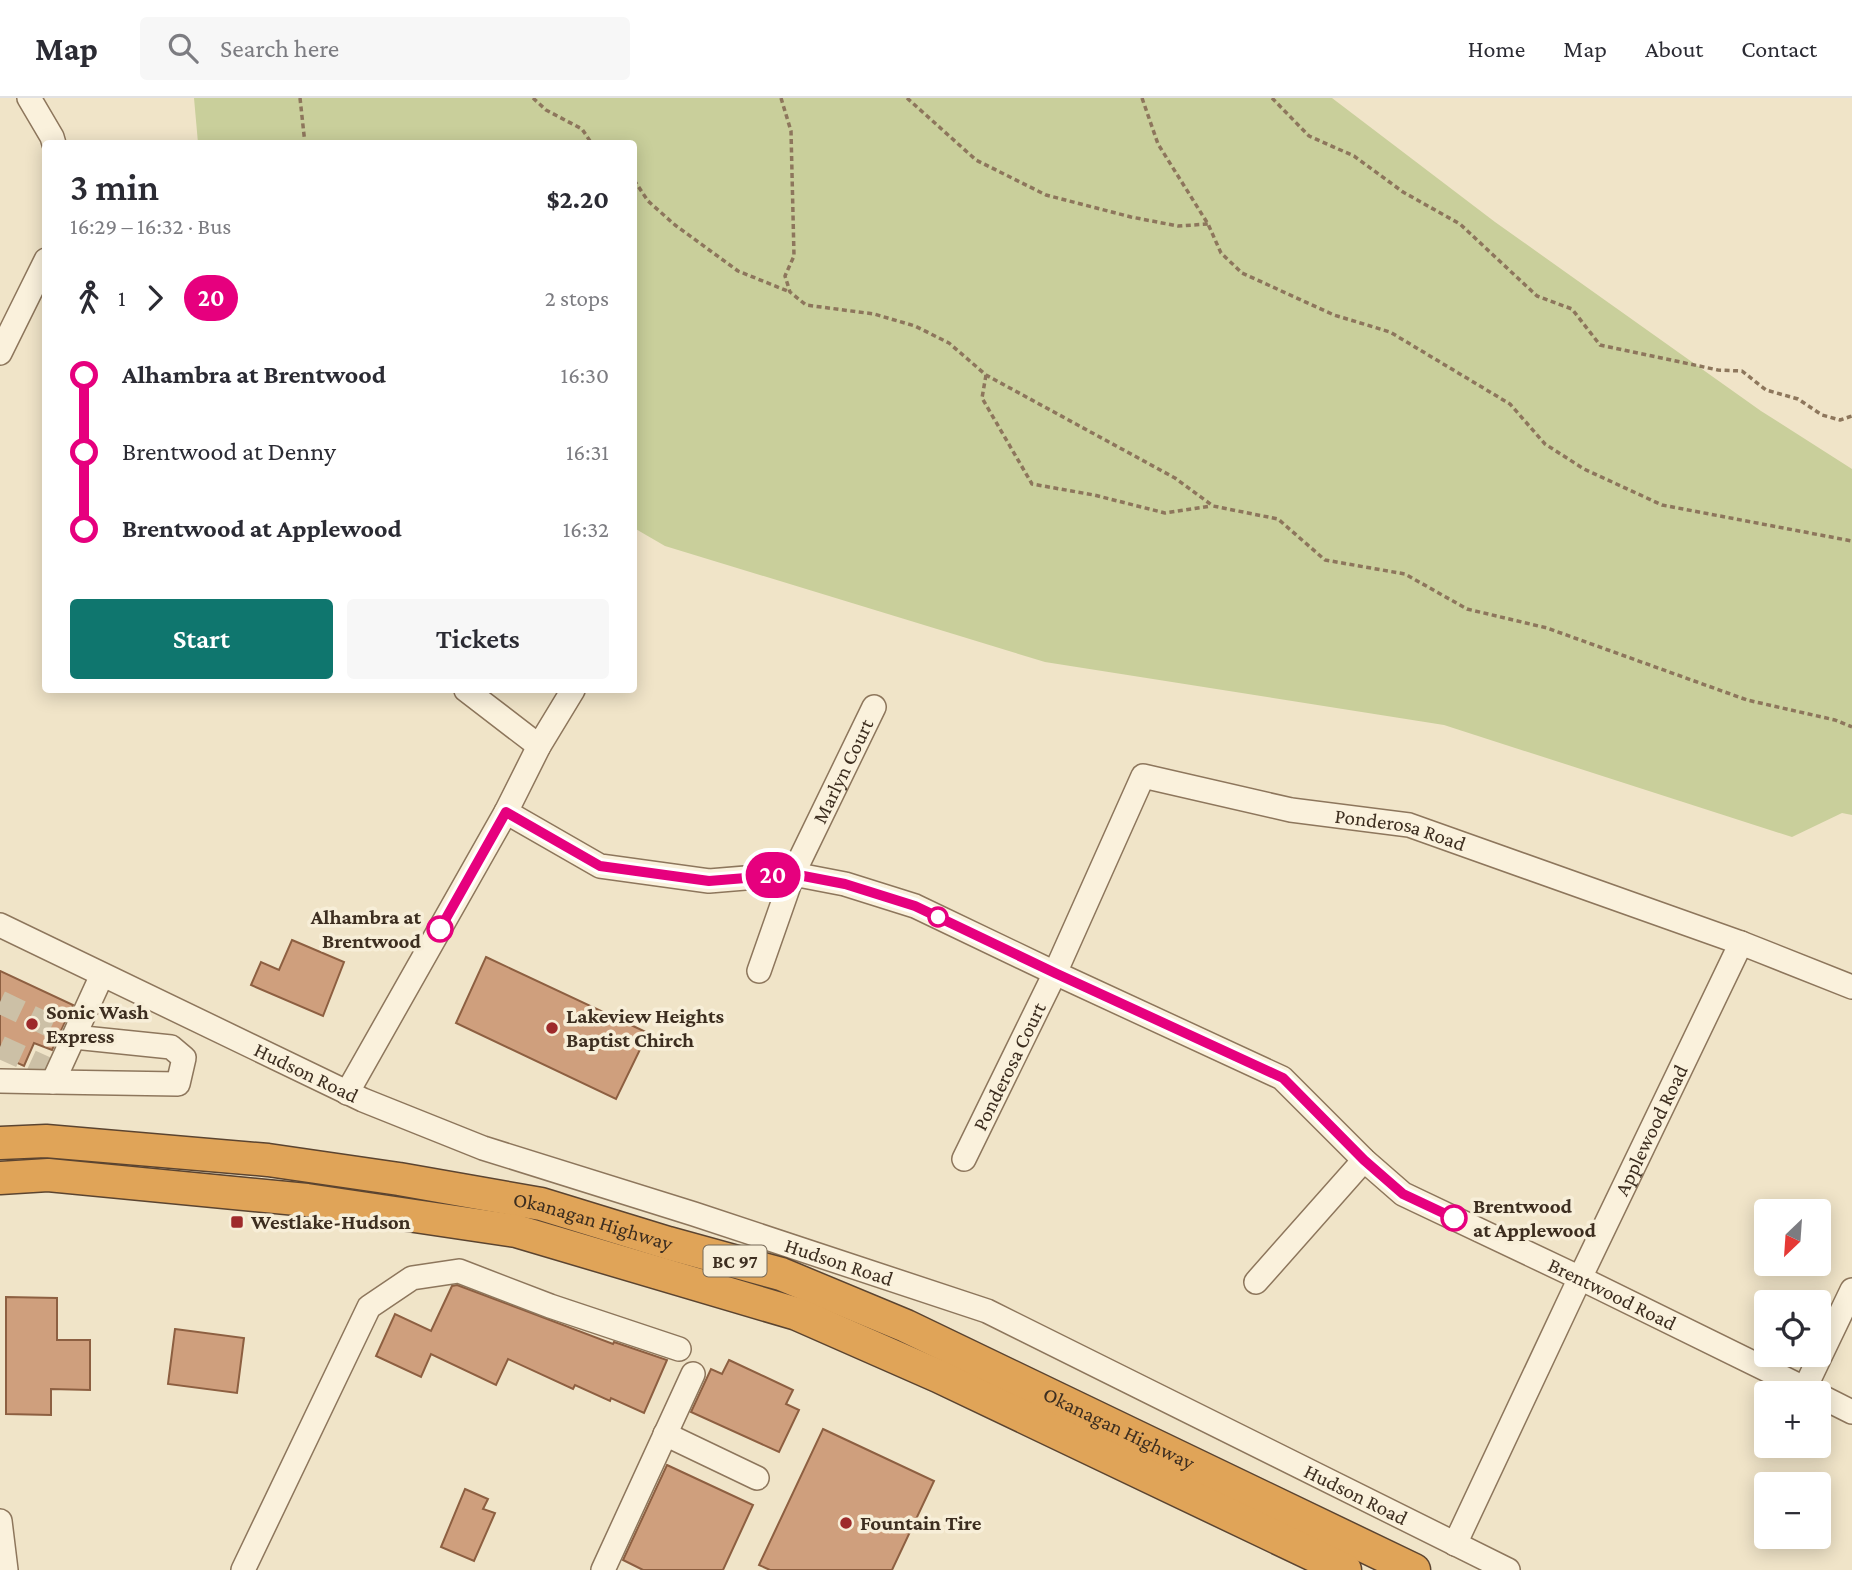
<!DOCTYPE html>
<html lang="en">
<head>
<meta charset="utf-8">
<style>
	:root { --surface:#fff; --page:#f7f7f7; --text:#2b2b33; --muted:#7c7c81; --line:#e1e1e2; --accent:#0f766e }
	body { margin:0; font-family:"Crimson Pro",serif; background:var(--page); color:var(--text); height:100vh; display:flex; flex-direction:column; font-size:26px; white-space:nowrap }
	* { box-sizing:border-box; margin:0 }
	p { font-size:23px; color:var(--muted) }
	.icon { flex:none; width:38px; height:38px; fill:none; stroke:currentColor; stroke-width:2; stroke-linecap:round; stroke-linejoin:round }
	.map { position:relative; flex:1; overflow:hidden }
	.sheet { position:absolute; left:42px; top:42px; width:595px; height:553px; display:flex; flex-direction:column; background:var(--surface); border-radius:7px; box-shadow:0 4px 18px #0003 }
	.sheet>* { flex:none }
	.badge { padding:0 14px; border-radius:23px; font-size:24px; line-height:46px }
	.needle { width:46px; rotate:205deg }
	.fabs { position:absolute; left:1754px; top:1101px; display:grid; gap:14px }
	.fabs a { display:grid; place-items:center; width:77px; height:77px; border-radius:7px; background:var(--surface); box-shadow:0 4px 18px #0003; font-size:35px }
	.map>.badge { position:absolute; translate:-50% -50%; box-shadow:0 0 0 4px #fff }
	.legs { display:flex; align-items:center; gap:10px; height:77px; padding:0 28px; font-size:23px }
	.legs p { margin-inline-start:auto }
	.head { display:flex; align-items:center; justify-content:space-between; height:119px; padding:0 28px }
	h1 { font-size:38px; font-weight:600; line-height:52px }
	.button { display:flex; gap:14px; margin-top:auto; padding:14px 28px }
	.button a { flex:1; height:80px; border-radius:7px; background:var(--accent); color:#fff; font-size:28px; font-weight:600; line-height:80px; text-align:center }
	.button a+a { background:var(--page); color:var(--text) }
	ul { padding:0 28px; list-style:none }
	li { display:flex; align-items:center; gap:24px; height:77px; font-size:26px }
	li i { display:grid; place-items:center; width:10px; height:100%; margin:0 9px; background:currentColor }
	li i::after { content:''; width:18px; height:18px; margin:-9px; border:5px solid; border-radius:50%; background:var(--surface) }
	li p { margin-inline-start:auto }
	li:first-child i { background:linear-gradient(#0000 50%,currentColor 0) }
	li:last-child i { background:linear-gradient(currentColor 50%,#0000 0) }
	header { display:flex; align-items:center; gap:42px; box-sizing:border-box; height:98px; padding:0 35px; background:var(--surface); border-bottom:2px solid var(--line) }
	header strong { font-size:33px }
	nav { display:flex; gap:38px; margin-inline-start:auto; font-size:24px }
	.search { width:490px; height:63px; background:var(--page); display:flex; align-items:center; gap:18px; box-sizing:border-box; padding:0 24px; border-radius:7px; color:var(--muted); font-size:26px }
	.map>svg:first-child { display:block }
	.green { fill:#c9cf9b }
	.building { fill:#cf9f7d; stroke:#8d5f41; stroke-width:2 }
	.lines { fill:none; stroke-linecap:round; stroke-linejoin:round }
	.minor-tunnel { stroke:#ccc0a6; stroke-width:23; stroke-dasharray:23 11; stroke-linecap:butt }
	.minor-casing { stroke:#8d765c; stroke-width:26 }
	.highway-casing { stroke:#5b4430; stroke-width:35 }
	.path { stroke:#8d765c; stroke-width:3.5; stroke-dasharray:5 3.5; stroke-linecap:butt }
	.minor { stroke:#faf1dc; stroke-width:23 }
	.highway { stroke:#e0a458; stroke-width:32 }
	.line-1-casing { stroke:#fff; stroke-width:16 }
	.line-1 { stroke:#e6007e; stroke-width:10 }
	.stop-1-dot { fill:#fff; stroke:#e6007e; stroke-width:3.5 }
	.poi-dot { fill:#9e2a2b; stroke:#f7eed8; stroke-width:2.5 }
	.labels { text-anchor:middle; stroke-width:7; stroke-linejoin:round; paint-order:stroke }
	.shield { fill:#f7eed8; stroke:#756857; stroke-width:2 }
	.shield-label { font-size:19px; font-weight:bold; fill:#3d2e20 }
	.street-label { font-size:21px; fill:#3d2e20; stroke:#f7eed8 }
	.stop-label { font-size:21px; font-weight:bold; fill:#3d2e20; stroke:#f7eed8; text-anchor:end }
	.poi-label { font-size:21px; font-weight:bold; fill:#3d2e20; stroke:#f7eed8; text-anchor:start }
</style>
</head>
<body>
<header>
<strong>Map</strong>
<div class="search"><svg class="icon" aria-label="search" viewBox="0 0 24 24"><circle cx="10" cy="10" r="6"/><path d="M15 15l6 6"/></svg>Search here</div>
<nav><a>Home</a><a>Map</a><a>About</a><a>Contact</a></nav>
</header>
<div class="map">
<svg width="1852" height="1472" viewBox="0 0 1852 1472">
	<rect width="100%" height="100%" fill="#f0e4c8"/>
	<polygon class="green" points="194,0 1332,0 1495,124 1761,313 1852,371 1852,717 1842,715 1792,739 1444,627 1045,564 665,448 634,430 634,46 198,45"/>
	<g class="building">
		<polygon points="292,842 344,864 323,918 251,887 261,864 279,872"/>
		<polygon points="486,859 648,935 616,1001 456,925"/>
		<polygon points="0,873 73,907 52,952 34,945 24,968 0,957"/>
		<polygon points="457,1187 613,1246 614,1244 667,1262 644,1315 611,1300 610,1303 575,1287 573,1291 508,1261 496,1287 431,1256 421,1279 376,1258 395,1216 431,1233 452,1188"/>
		<polygon points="6,1199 57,1200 57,1242 90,1242 90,1292 51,1291 51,1317 6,1316"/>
		<polygon points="175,1231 244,1240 237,1295 168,1286"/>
		<polygon points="729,1262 793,1292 786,1306 799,1312 779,1354 691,1314 711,1271 722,1276"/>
		<polygon points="823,1331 934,1383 892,1472 770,1472 759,1467"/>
		<polygon points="667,1367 753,1407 723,1472 643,1472 623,1462"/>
		<polygon points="465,1391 488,1401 483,1411 495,1415 474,1463 441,1449"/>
	</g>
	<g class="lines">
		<g class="minor-tunnel">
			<polyline points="0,904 74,939"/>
			<polyline points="0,949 57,975"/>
		</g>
		<defs>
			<g id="minor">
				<polyline points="29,0 52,39 54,46"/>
				<polyline points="0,255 46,162"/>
				<polyline points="466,592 539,648"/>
				<path id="s1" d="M506,714l94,54 109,15 84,-7 52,10 70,22 140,67 227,105 82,82 39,34 177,84 234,115"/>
				<path id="s2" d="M0,827l363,175 120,48 211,66 293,97 521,259"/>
				<path id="s3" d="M759,873l34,-97 81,-167"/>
				<polyline points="0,983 53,984 102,877"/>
				<polyline points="53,984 178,986 184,960 171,949 74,939"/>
				<polyline points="347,995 506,714 539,648 573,592"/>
				<path id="s4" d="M964,1061l91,-186 88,-197 148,34 118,15 332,118 111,44"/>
				<polyline points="1256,1184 1364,1062"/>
				<polyline points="1805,1290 1852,1192"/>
				<polyline points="1818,1297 1852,1314"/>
				<polyline points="665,1336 757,1380"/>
				<polyline points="0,1423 6,1472"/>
				<path id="s5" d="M1455,1446l125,-266 161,-335"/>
				<polyline points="243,1472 369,1209 412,1180 459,1173 550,1208 679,1251"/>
				<polyline points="603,1472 693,1276"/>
			</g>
			<g id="highway">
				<path id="s6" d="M0,1045l46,-2 222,19 131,19 142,25 127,39 113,31 125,52 508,244"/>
				<polyline points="0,1080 48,1077 307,1102 516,1133 797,1216 938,1278 1345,1472"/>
			</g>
		</defs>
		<use href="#minor" class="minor-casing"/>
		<use href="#highway" class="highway-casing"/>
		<g class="path">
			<polyline points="300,0 305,46"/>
			<polyline points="533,0 546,12 582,31 592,46"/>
			<polyline points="781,0 791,33 794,158 785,178 790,194 806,207 874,216 915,228 949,245 986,277 1175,380 1213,408 1278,421 1325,462 1405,476 1467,511 1547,530 1747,602 1835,622 1852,629"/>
			<polyline points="907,0 976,62 1046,97 1131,119 1178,128 1208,126"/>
			<polyline points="1142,0 1158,46 1208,126 1221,155 1242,175 1334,217 1390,234 1510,306 1545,346 1584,371 1662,407 1852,443"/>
			<polyline points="1272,0 1309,38 1354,58 1403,94 1460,126 1537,198 1572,211 1600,247 1718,272 1742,273 1766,292 1798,301 1822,317 1840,322 1852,318"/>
			<polyline points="634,82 648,103 675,127 738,173 790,194"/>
			<polyline points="986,277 982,300 1032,386 1094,397 1165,415 1211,408"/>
		</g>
		<use href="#minor" class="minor"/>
		<use href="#highway" class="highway"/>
	</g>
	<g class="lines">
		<defs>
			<polyline id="line-1" points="440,831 506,714 600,768 709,783 793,776 845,786 915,808 1055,875 1283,980 1364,1062 1403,1096 1454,1120"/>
		</defs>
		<use href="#line-1" class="line-1-casing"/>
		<use href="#line-1" class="line-1"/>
	</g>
	<g class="stop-1-dot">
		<circle cx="938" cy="819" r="9"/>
		<circle cx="440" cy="831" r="12"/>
		<circle cx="1454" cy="1120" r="12"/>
	</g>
	<g class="poi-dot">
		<circle cx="32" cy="926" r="7"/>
		<circle cx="552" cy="930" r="7"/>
		<rect x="230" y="1117" width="14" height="14" rx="3.5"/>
		<circle cx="846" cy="1425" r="7"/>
	</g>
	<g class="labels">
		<rect class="shield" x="703.5" y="1147.5" width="63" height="31" rx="5"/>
		<g class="shield-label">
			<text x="735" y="1170">BC 97</text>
		</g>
		<g class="street-label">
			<text dy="7" stroke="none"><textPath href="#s3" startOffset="217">Marlyn Court</textPath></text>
			<text dy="7" stroke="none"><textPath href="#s4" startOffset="686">Ponderosa Road</textPath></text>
			<text dy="7" stroke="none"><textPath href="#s4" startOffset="103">Ponderosa Court</textPath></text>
			<text dy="7" stroke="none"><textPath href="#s2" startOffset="340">Hudson Road</textPath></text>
			<text dy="7" stroke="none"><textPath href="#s5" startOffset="458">Applewood Road</textPath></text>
			<text dy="7" stroke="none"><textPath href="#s6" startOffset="600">Okanagan Highway</textPath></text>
			<text dy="7" stroke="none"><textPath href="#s2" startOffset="906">Hudson Road</textPath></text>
			<text dy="7" stroke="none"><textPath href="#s1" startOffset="1234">Brentwood Road</textPath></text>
			<text dy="7" stroke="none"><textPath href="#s6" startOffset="1167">Okanagan Highway</textPath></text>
			<text dy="7" stroke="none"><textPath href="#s2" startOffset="1474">Hudson Road</textPath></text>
		</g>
		<g class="stop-label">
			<text x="421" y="826">Alhambra at<tspan x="421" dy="24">Brentwood</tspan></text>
			<text x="1473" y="1115" text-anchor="start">Brentwood<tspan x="1473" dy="24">at Applewood</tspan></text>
		</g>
		<g class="poi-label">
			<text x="46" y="921">Sonic Wash<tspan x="46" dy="24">Express</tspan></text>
			<text x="566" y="925">Lakeview Heights<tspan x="566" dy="24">Baptist Chirch</tspan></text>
			<text x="251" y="1131">Westlake-Hudson</text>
			<text x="860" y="1432">Fountain Tire</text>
		</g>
	</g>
</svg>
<div class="fabs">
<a><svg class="needle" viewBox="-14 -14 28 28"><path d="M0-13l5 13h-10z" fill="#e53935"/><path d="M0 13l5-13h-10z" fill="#7c7c81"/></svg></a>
<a><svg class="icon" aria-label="locate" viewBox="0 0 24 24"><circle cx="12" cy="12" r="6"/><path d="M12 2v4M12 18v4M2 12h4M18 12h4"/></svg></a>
<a>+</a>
<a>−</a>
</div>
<b class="badge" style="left:773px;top:777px;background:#e6007e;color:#fff">20</b>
<section class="sheet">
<div class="head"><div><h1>3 min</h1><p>16:29 – 16:32 · Bus</p></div><b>$2.20</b></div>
<div class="legs"><svg class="icon" aria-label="walk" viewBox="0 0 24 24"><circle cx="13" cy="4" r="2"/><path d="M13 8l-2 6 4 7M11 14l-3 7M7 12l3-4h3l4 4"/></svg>1<svg class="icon" aria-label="forward" viewBox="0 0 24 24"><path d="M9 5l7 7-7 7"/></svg><b class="badge" style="background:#e6007e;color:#fff">20</b><p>2 stops</p></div>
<ul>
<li><i style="color:#e6007e"></i><b>Alhambra at Brentwood</b><p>16:30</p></li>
<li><i style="color:#e6007e"></i><span>Brentwood at Denny</span><p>16:31</p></li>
<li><i style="color:#e6007e"></i><b>Brentwood at Applewood</b><p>16:32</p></li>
</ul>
<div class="button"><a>Start</a><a>Tickets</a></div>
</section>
</div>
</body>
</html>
